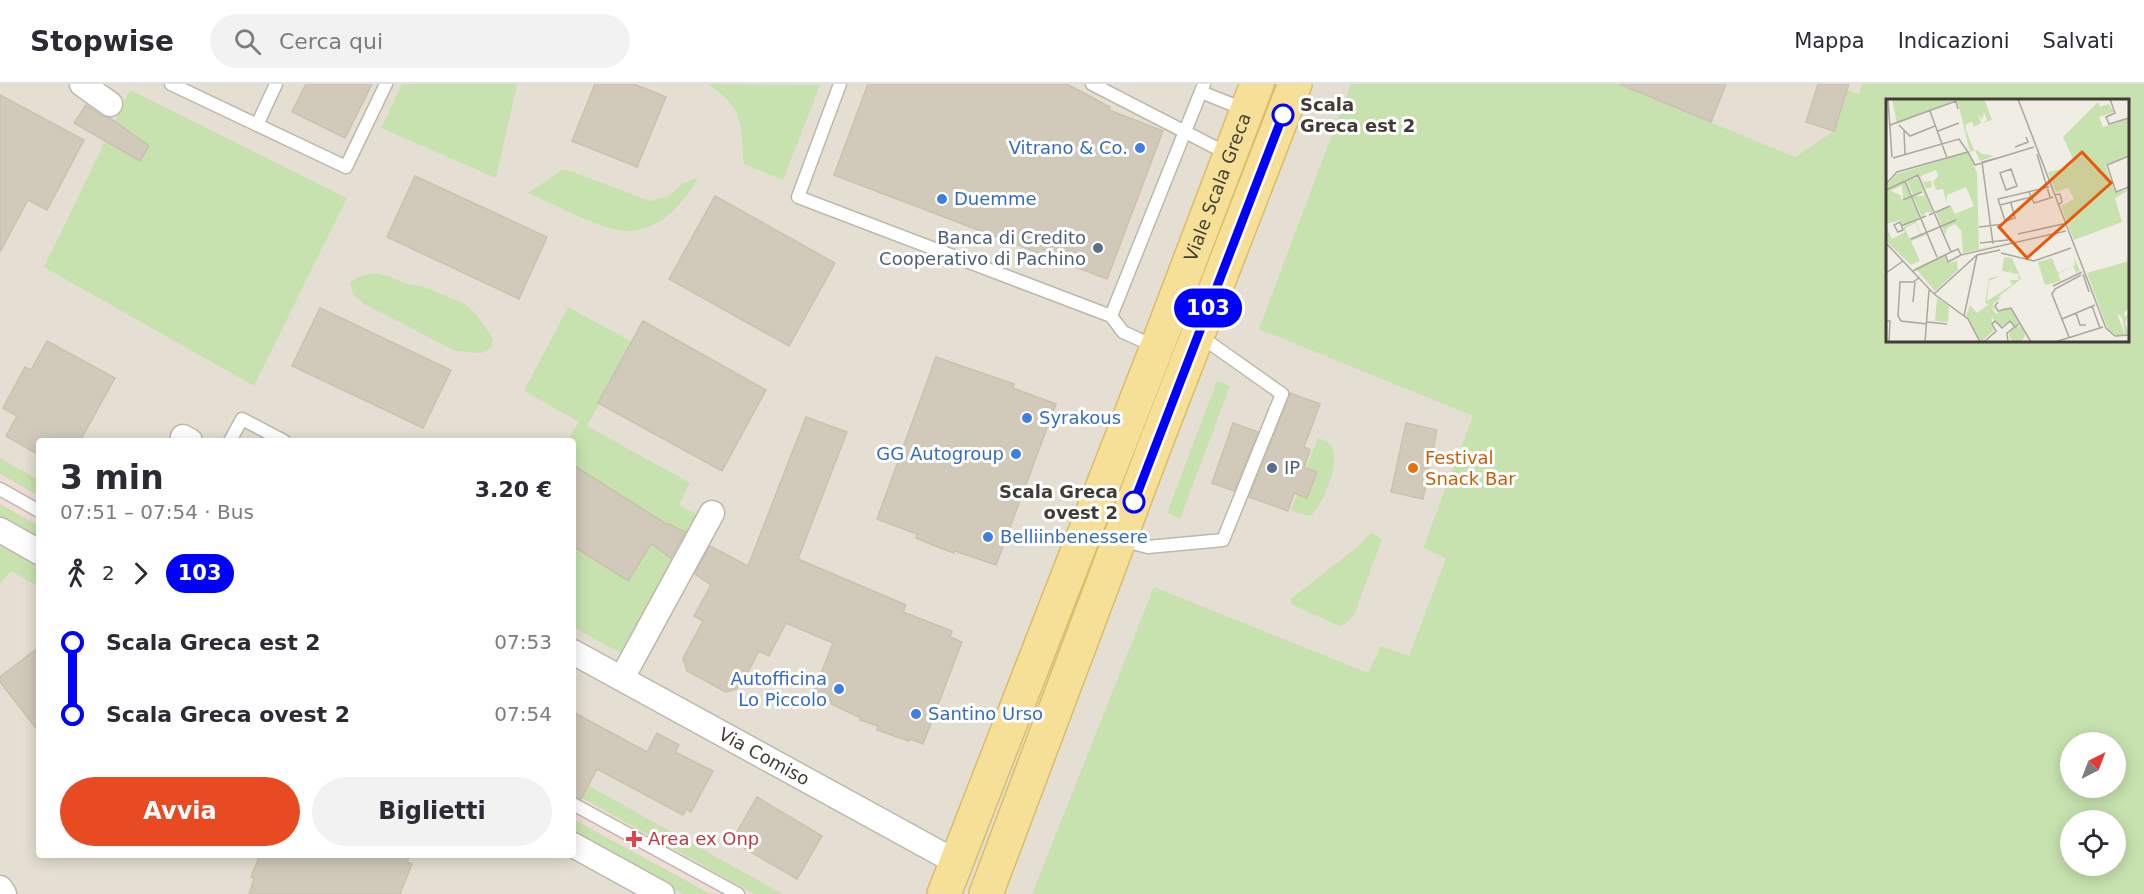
<!DOCTYPE html>
<html lang="it">
<head>
<meta charset="utf-8">
<style>
	:root { --surface:#fff; --page:#f2f2f3; --text:#2b2b33; --muted:#7c7c81; --line:#e1e1e2; --accent:#e84a22 }
	body { margin:0; font-family:"DejaVu Sans",sans-serif; background:var(--page); color:var(--text); height:100vh; display:flex; flex-direction:column; font-size:22px; white-space:nowrap }
	* { box-sizing:border-box; margin:0 }
	p { font-size:20px; color:var(--muted) }
	.icon { flex:none; width:33px; height:33px; fill:none; stroke:currentColor; stroke-width:2; stroke-linecap:round; stroke-linejoin:round }
	.map { position:relative; flex:1; overflow:hidden }
	.panel { position:absolute; left:36px; top:354px; width:540px; height:420px; display:flex; flex-direction:column; background:var(--surface); border-radius:6px; box-shadow:0 3px 15px #0003 }
	.panel>* { flex:none }
	.badge { padding:0 12px; border-radius:20px; font-size:21px; line-height:39px }
	.needle { width:39px; rotate:42deg }
	.tools { position:absolute; left:2060px; top:648px; display:grid; gap:12px }
	.tools a { display:grid; place-items:center; width:66px; height:66px; border-radius:50%; background:var(--surface); box-shadow:0 3px 15px #0003; font-size:30px }
	.map>.badge { position:absolute; translate:-50% -50%; box-shadow:0 0 0 3px #fff }
	.legs { display:flex; align-items:center; gap:9px; height:66px; padding:0 24px; font-size:20px }
	.legs p { margin-inline-start:auto }
	.summary { display:flex; align-items:center; justify-content:space-between; height:102px; padding:0 24px }
	h1 { font-size:33px; font-weight:700; line-height:45px }
	.cta { display:flex; gap:12px; margin-top:auto; padding:12px 24px }
	.cta a { flex:1; height:69px; border-radius:36px; background:var(--accent); color:#fff; font-size:24px; font-weight:700; line-height:69px; text-align:center }
	.cta a+a { background:var(--page); color:var(--text) }
	ul { padding:0 24px; list-style:none }
	li { display:flex; align-items:center; gap:21px; height:72px; font-size:22px }
	li i { display:grid; place-items:center; width:9px; height:100%; margin:0 8px; background:currentColor }
	li i::after { content:''; width:15px; height:15px; margin:-8px; border:4px solid; border-radius:50%; background:var(--surface) }
	li p { margin-inline-start:auto }
	li:first-child i { background:linear-gradient(#0000 50%,currentColor 0) }
	li:last-child i { background:linear-gradient(currentColor 50%,#0000 0) }
	header { display:flex; align-items:center; gap:36px; box-sizing:border-box; height:84px; padding:0 30px; background:var(--surface); border-bottom:2px solid var(--line) }
	header strong { font-size:28px }
	nav { display:flex; gap:33px; margin-inline-start:auto; font-size:21px }
	.search { width:420px; height:54px; background:var(--page); display:flex; align-items:center; gap:15px; box-sizing:border-box; padding:0 21px; border-radius:33px; color:var(--muted); font-size:22px }
	.map>svg:first-child { display:block }
	.residential { fill:#e4dfd2; fill-rule:evenodd }
	.medical { fill:#f0dcd7 }
	.green { fill:#c8e2af; fill-rule:evenodd }
	.building { fill:#d1c9ba; stroke:#cbc1ae; stroke-width:1.5 }
	.lines { fill:none; stroke-linecap:round; stroke-linejoin:round }
	.service-casing { stroke:#beb8aa; stroke-width:15 }
	.minor-casing { stroke:#beb8aa; stroke-width:27 }
	.primary-casing { stroke:#d9bd69; stroke-width:36 }
	.service { stroke:#fff; stroke-width:12 }
	.minor { stroke:#fff; stroke-width:24 }
	.primary { stroke:#f6e097; stroke-width:33 }
	.line-1-casing { stroke:#fff; stroke-width:14 }
	.line-1 { stroke:#00f; stroke-width:9 }
	.stop-1-dot { fill:#fff; stroke:#00f; stroke-width:3 }
	.shop-dot { fill:#3f7fe0; stroke:#fff; stroke-width:2 }
	.service-dot { fill:#5c6f8a; stroke:#fff; stroke-width:2 }
	.food-dot { fill:#e8710a; stroke:#fff; stroke-width:2 }
	.health-dot { fill:#e0444e; stroke:#fff; stroke-width:2 }
	.labels { text-anchor:middle; stroke-width:6; stroke-linejoin:round; paint-order:stroke }
	.stop-label { font-size:18px; font-weight:bold; fill:#423d34; stroke:#fff; text-anchor:start }
	.shop-label { font-size:18px; fill:#366cbe; stroke:#fff; text-anchor:start }
	.street-label { font-size:18px; fill:#423d34; stroke:#fff }
	.service-label { font-size:18px; fill:#4e5e75; stroke:#fff; text-anchor:end }
	.food-label { font-size:18px; fill:#c56008; stroke:#fff; text-anchor:start }
	.health-label { font-size:18px; fill:#be3a42; stroke:#fff; text-anchor:start }
	.inset-road { fill:none; stroke:#aaa79e; stroke-width:1.5 }
	.view { fill:#e8590c; fill-opacity:0.15; stroke:#e8590c; stroke-width:3 }
	.inset-edge { fill:none; stroke:#423d34; stroke-width:3 }
</style>
</head>
<body>
<header>
<strong>Stopwise</strong>
<div class="search"><svg class="icon" aria-label="search" viewBox="0 0 24 24"><circle cx="10" cy="10" r="6"/><path d="M15 15l6 6"/></svg>Cerca qui</div>
<nav><a>Mappa</a><a>Indicazioni</a><a>Salvati</a></nav>
</header>
<div class="map">
<svg width="2144" height="810" viewBox="0 0 2144 810">
	<rect width="100%" height="100%" fill="#f0ede4"/>
	<path class="residential" d="M0,0h2144v810h-2144zM1888,16h240v240h-240zM39,357h534v414h-534zM2070,658h45v46h-45zM2070,736h45v46h-45z"/>
	<g class="medical">
		<polygon points="0,374 39,396 39,455 0,434"/>
		<polygon points="573,693 783,810 684,810 573,749"/>
	</g>
	<g class="green">
		<polygon points="402,0 517,0 496,94 381,44"/>
		<path d="M708,0l112,1 -37,95 -39,-16c-4,-40 1,-56 -36,-80z"/>
		<path d="M1351,0h266l178,73 39,-26 13,-41 12,4 3,-10h282v810h-1112l122,-307 214,86 13,-27 28,10 37,-98 -23,-10 50,-132 -214,-87zM1888,16h240v240h-240zM2070,658h45v46h-45zM2070,736h45v46h-45z"/>
		<polygon points="130,6 347,114 254,302 44,183"/>
		<path d="M562,86h6l82,31 19,-5 13,-12 16,-7c-13,26 -39,54 -70,54 -24,1 -76,-28 -100,-38z"/>
		<polygon points="373,189 388,192 407,200 422,202 465,220 476,230 493,255 491,264 482,269 456,267 364,220 353,210 350,199 358,193"/>
		<polygon points="568,223 632,258 587,342 690,399 679,421 698,431 683,459 671,452 662,467 674,476 624,571 573,543 573,462 627,497 661,444 573,381 573,364 576,360 568,355 579,338 524,307"/>
		<polygon points="1217,297 1230,302 1180,435 1167,429"/>
		<path d="M1318,354c7,3 12,4 15,12 6,14 -11,58 -23,66l-19,-5 6,-17 10,3 9,-25 -10,-4z"/>
		<polygon points="0,374 39,396 39,412 0,390"/>
		<polygon points="0,420 39,442 39,455 0,434"/>
		<polygon points="1371,449 1382,455 1354,531 1345,540 1339,542 1291,520 1291,515 1357,463"/>
		<polygon points="0,460 39,481 39,503 11,487 0,499"/>
		<polygon points="573,693 783,810 754,810 573,709"/>
		<polygon points="573,735 711,810 684,810 573,749"/>
	</g>
	<g class="building">
		<polygon points="306,0 372,0 345,54 292,28"/>
		<polygon points="595,0 634,0 666,13 637,83 572,57"/>
		<polygon points="868,0 1067,0 1110,23 1109,26 1163,47 1107,195 834,91"/>
		<polygon points="1619,0 1726,0 1711,38"/>
		<polygon points="1818,0 1849,0 1834,47 1806,38"/>
		<polygon points="0,11 84,56 47,126 28,116 0,168"/>
		<polygon points="86,21 102,32 110,34 149,62 140,77 74,39"/>
		<polygon points="415,92 547,153 519,215 387,153"/>
		<polygon points="715,112 835,179 789,262 669,195"/>
		<polygon points="320,224 451,286 423,344 292,282"/>
		<polygon points="643,237 766,306 722,387 598,319"/>
		<polygon points="47,257 115,294 80,357 39,357 39,371 6,352 17,332 3,324 25,283 31,286"/>
		<polygon points="936,273 1014,300 1013,304 1056,320 996,481 955,467 954,469 935,462 916,454 917,450 877,435"/>
		<polygon points="1290,309 1320,320 1304,363 1310,366 1304,384 1317,388 1307,414 1294,409 1288,427 1249,413"/>
		<polygon points="806,333 847,348 798,475 906,521 903,528 952,547 950,553 962,558 923,660 910,655 909,657 877,646 878,642 860,636 861,634 831,620 832,618 813,609 833,559 786,539 769,572 759,567 742,599 736,605 726,608 687,587 683,574 703,537 694,532 711,501 695,490 710,462 748,482"/>
		<polygon points="1233,339 1258,348 1234,407 1212,399"/>
		<polygon points="1406,339 1437,346 1423,415 1391,408"/>
		<polygon points="573,381 668,441 669,440 685,448 671,474 651,460 628,497 573,462"/>
		<polygon points="39,563 39,648 0,598 0,593"/>
		<polygon points="573,628 647,668 657,649 679,661 675,668 713,687 691,728 686,725 683,731 597,685 581,715 573,712"/>
		<polygon points="757,713 822,752 797,795 732,757"/>
		<polygon points="260,771 410,771 407,778 412,780 400,810 249,810 254,795 251,793"/>
	</g>
	<g class="lines">
		<defs>
			<g id="service">
				<polyline points="171,0 346,83 386,0"/>
				<polyline points="840,0 798,113 1111,232 1123,248 1156,263"/>
				<polyline points="1092,0 1230,71"/>
				<polyline points="1201,8 1246,26"/>
				<polyline points="257,41 276,0"/>
				<polyline points="1111,232 1204,0"/>
				<polyline points="230,357 242,335 284,357"/>
				<polyline points="0,405 39,427"/>
				<polyline points="1121,456 1148,463 1223,456 1282,310 1200,252"/>
				<polyline points="573,720 738,810"/>
			</g>
			<g id="minor">
				<polyline points="82,0 110,20"/>
				<polyline points="183,353 190,357"/>
				<polyline points="0,446 39,468"/>
				<path id="s1" d="M573,568l383,210"/>
				<polyline points="622,594 712,429"/>
				<polyline points="573,761 662,810"/>
				<polyline points="0,804 4,810"/>
			</g>
			<g id="primary">
				<path id="s2" d="M944,810l213,-547 100,-263"/>
				<polyline points="986,810 1155,361 1295,0"/>
			</g>
		</defs>
		<use href="#service" class="service-casing"/>
		<use href="#minor" class="minor-casing"/>
		<use href="#primary" class="primary-casing"/>
		<use href="#service" class="service"/>
		<use href="#minor" class="minor"/>
		<use href="#primary" class="primary"/>
	</g>
	<g class="lines">
		<defs>
			<polyline id="line-1" points="1134,418 1283,31"/>
		</defs>
		<use href="#line-1" class="line-1-casing"/>
		<use href="#line-1" class="line-1"/>
	</g>
	<g class="stop-1-dot">
		<circle cx="1283" cy="31" r="10"/>
		<circle cx="1134" cy="418" r="10"/>
	</g>
	<g class="shop-dot">
		<circle cx="1140" cy="64" r="6"/>
		<circle cx="942" cy="115" r="6"/>
		<circle cx="1027" cy="334" r="6"/>
		<circle cx="1016" cy="370" r="6"/>
		<circle cx="988" cy="453" r="6"/>
		<circle cx="839" cy="605" r="6"/>
		<circle cx="916" cy="630" r="6"/>
	</g>
	<g class="service-dot">
		<circle cx="1098" cy="164" r="6"/>
		<circle cx="1272" cy="384" r="6"/>
	</g>
	<circle class="food-dot" cx="1413" cy="384" r="6"/>
	<path class="health-dot" d="M631 746h6v6h6v6h-6v6h-6v-6h-6v-6h6z"/>
	<g class="labels">
		<g class="stop-label">
			<text x="1300" y="27">Scala<tspan x="1300" dy="21">Greca est 2</tspan></text>
			<text x="1118" y="414" text-anchor="end">Scala Greca<tspan x="1118" dy="21">ovest 2</tspan></text>
		</g>
		<g class="shop-label">
			<text x="1128" y="70" text-anchor="end">Vitrano &amp; Co.</text>
			<text x="954" y="121">Duemme</text>
			<text x="1039" y="340">Syrakous</text>
			<text x="1004" y="376" text-anchor="end">GG Autogroup</text>
			<text x="1000" y="459">Belliinbenessere</text>
			<text x="827" y="601" text-anchor="end">Autofficina<tspan x="827" dy="21">Lo Piccolo</tspan></text>
			<text x="928" y="636">Santino Urso</text>
		</g>
		<g class="street-label">
			<text dy="6" stroke="none"><textPath href="#s2" startOffset="758">Viale Scala Greca</textPath></text>
			<text dy="6" stroke="none"><textPath href="#s1" startOffset="218">Via Comiso</textPath></text>
		</g>
		<g class="service-label">
			<text x="1086" y="160">Banca di Credito<tspan x="1086" dy="21">Cooperativo di Pachino</tspan></text>
			<text x="1284" y="390" text-anchor="start">IP</text>
		</g>
		<g class="food-label">
			<text x="1425" y="380">Festival<tspan x="1425" dy="21">Snack Bar</tspan></text>
		</g>
		<g class="health-label">
			<text x="648" y="761">Area ex Onp</text>
		</g>
	</g>
	<g transform="translate(1886 15)">
		<rect width="243" height="243" fill="#f0ede4"/>
		<path d="M6,0h63v1l-58,24zM71,0h27l8,21 -10,3 5,-3 -3,-8 -2,8 -4,-7 3,10 -7,4 -2,-5 -6,2v6l8,20h2l6,4 12,2 -14,5 -5,-11 -5,2zM212,3l2,5 9,-3 5,8 -15,5 4,10 26,-9v37l-24,10 10,27 14,-2 -14,8 7,24 -48,18 -13,-34 13,-7 -6,-11 -12,4 -8,-20 23,-5 2,-8 -10,-22zM82,53l9,21 2,76 83,-18 -99,22 -2,-23 -6,-6 -8,4 -2,7 -9,-23 15,-6 4,8 19,-8 -8,-19 -19,8v9l-4,-15 -7,1 -3,-8 5,-6 -2,-6 -15,6 2,6 8,-1 1,6 -6,2 -7,-15 -15,6 7,16 -8,3 -1,-14 -11,6 9,4 4,10 -1,-4 8,-4 9,20 -17,8 -3,-5 -14,4v-38l11,-12zM32,78l15,36 -7,-1 -4,5 -9,-21h11l-1,-5 -10,4 -6,-14zM30,122l5,13 -5,2 4,-3 -4,-10 -11,5 4,10 6,-1 10,-4 1,2 -15,6 9,20 -9,4 -25,-24v-15l6,13 13,-7 -2,-5zM58,156l4,8 9,-2 1,9 -23,21 -20,-23zM118,158l8,1 9,21 -23,18h4l-9,7 2,6 -4,-3 5,7 7,-6 8,1 8,14 -4,3 -5,-6 -9,7 -10,-10 3,13 -13,12 -15,-26 4,-11 7,8 12,-9 -4,-1 4,-25 11,-2 -11,5 -2,20 25,-16 -2,-5h9l-1,-6 -16,-3zM188,158l6,14 -4,2 -3,-7 -15,8 3,7 -16,4 -7,-23 14,-4 6,15 17,-8zM243,162v47l-5,5 1,4 4,-2 -4,8 4,10 -4,1 -3,-17 -5,-3 8,21h-9l-8,-6 -21,-56zM51,199l12,8 -1,16 -13,-1zM123 235a8 8 0 1 1 16 0a8 8 0 1 1-16 0Z" fill="#c8e2af"/>
		<path class="inset-road" d="M2,0l4,58M132,0l88,229 9,8 14,-1M224,0l5,14 -9,4 3,7 20,-6M44,12l17,47M4,26l66,-24 2,8M13,26l11,11 25,-10M18,31l1,25M52,32l21,-8M129,48l13,-5 -2,-5M151,55l13,43M243,57l-22,9 9,27 13,-5M7,59l66,-19 9,13M125,70l6,17 -11,4 -6,-17zM19,82l32,76M0,85l11,-12 71,-20 7,13 59,-18M0,91l32,-15 33,77 -38,19M143,93l5,11 19,-6M168,96l6,-1 2,8 -4,3M145,98l-31,8 -2,-6 51,-12M17,101l19,-8M114,106l5,16 10,-3 -4,-15M43,116l21,-9M14,123l3,8 -5,2 -4,-7zM15,127l25,-10M93,128l25,-3M132,135l45,-10M25,140l45,-19M0,144l48,51 34,25 12,23M94,144l28,-3M107,145l-11,-82 23,-6M65,153l7,-3 3,6 105,-24M115,154l33,8 37,-13M59,155l3,8 13,-7M0,174l17,-12M197,175l6,18M33,179l-6,4h-13l-2,34 3,5 26,3M167,187l29,-14M48,195l43,-39 23,-5M27,203l2,-20M112,203l-3,4 3,5 13,-3 20,34M206,207l8,22M190,214l4,12h6M78,217l13,-61M176,220l33,-14M0,222h4l-1,21M41,223l20,2M183,238l-17,-43 3,-5 26,-14M39,243l4,-52M98,243l12,-11 -4,-7 3,-3 7,7 8,-7 5,6M122,243l-1,-9 13,-10M169,243l48,-15"/>
		<path class="view" d="M196,53l29,31 -84,75 -28,-31z"/>
		<rect width="243" height="243" class="inset-edge"/>
	</g>
</svg>
<div class="tools">
<a><svg class="needle" viewBox="-14 -14 28 28"><path d="M0-13l5 13h-10z" fill="#e53935"/><path d="M0 13l5-13h-10z" fill="#7c7c81"/></svg></a>
<a><svg class="icon" aria-label="locate" viewBox="0 0 24 24"><circle cx="12" cy="12" r="6"/><path d="M12 2v4M12 18v4M2 12h4M18 12h4"/></svg></a>
</div>
<b class="badge" style="left:1208px;top:224px;background:#00f;color:#fff">103</b>
<section class="panel">
<div class="summary"><div><h1>3 min</h1><p>07:51 – 07:54 · Bus</p></div><b>3.20 €</b></div>
<div class="legs"><svg class="icon" aria-label="walk" viewBox="0 0 24 24"><circle cx="13" cy="4" r="2"/><path d="M13 8l-2 6 4 7M11 14l-3 7M7 12l3-4h3l4 4"/></svg>2<svg class="icon" aria-label="forward" viewBox="0 0 24 24"><path d="M9 5l7 7-7 7"/></svg><b class="badge" style="background:#00f;color:#fff">103</b></div>
<ul>
<li><i style="color:#00f"></i><b>Scala Greca est 2</b><p>07:53</p></li>
<li><i style="color:#00f"></i><b>Scala Greca ovest 2</b><p>07:54</p></li>
</ul>
<div class="cta"><a>Avvia</a><a>Biglietti</a></div>
</section>
</div>
</body>
</html>
